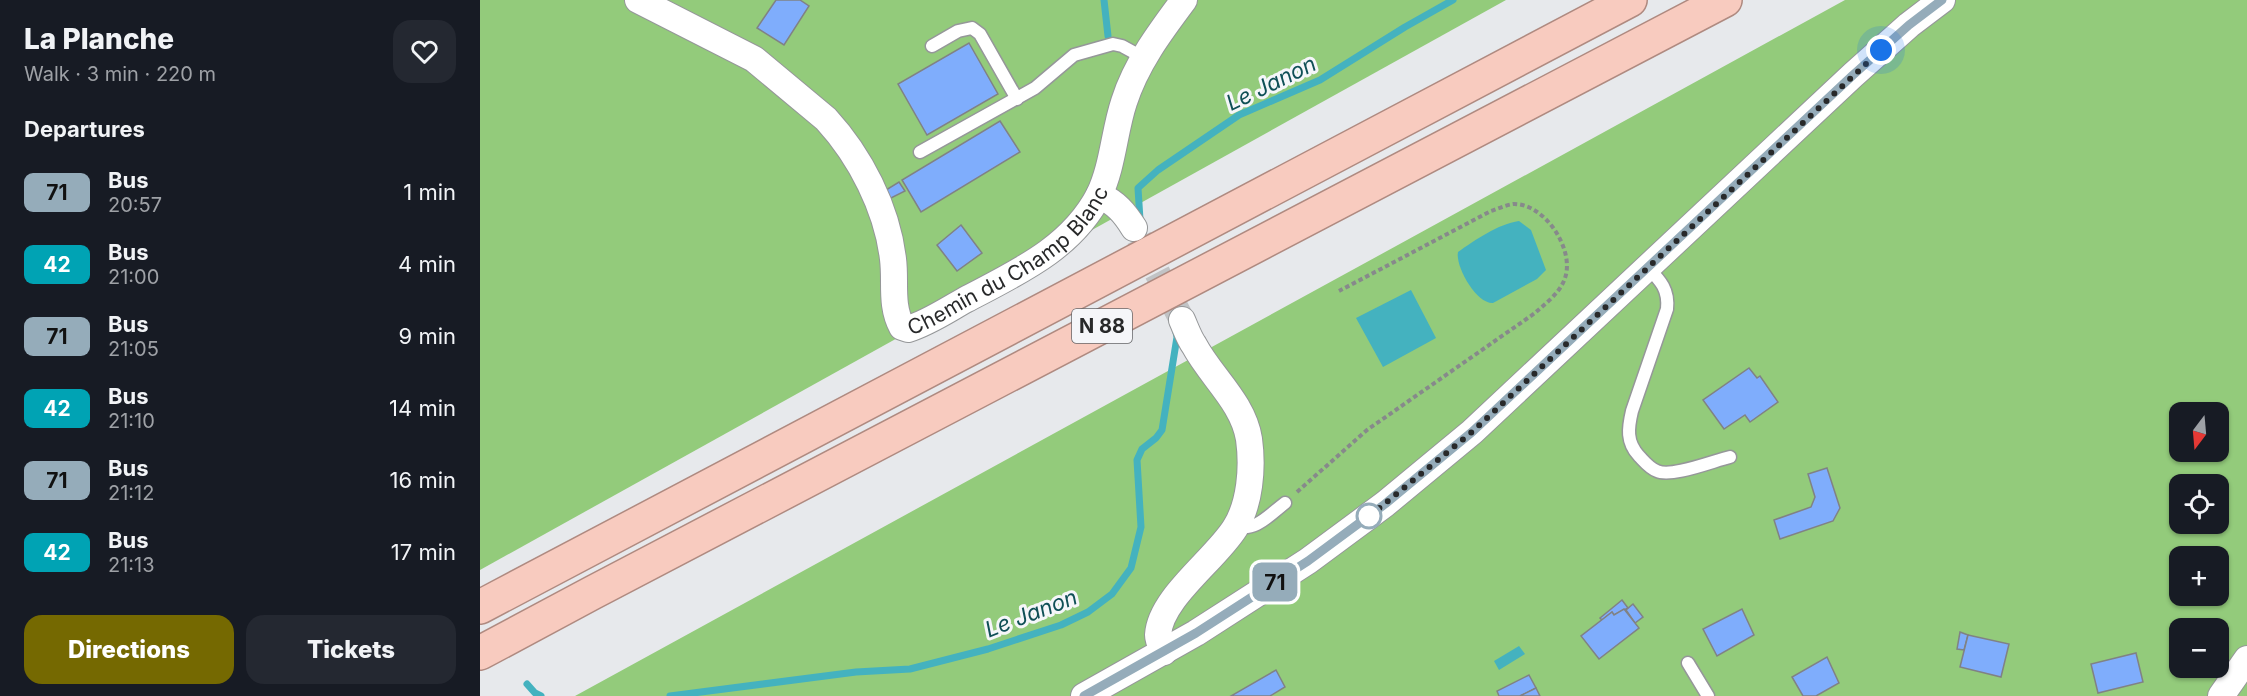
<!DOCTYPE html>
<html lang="en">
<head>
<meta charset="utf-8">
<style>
	:root { --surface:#171b24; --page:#242831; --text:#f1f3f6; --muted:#9ea1a6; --accent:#756901 }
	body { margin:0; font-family:Inter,sans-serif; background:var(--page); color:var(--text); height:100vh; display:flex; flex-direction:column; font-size:22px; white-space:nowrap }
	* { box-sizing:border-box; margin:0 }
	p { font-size:20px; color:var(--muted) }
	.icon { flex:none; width:33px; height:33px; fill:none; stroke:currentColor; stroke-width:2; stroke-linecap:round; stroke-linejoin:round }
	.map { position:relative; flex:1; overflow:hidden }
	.details { display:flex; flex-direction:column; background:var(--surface); width:480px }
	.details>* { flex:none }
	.badge { padding:0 12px; border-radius:9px; font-size:21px; line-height:39px }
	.needle { width:39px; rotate:196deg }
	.buttons { position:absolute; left:1689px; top:402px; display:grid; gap:12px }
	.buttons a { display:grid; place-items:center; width:60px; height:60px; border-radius:12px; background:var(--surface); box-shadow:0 2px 4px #0004; font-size:30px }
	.you { position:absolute; width:30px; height:30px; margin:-15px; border:4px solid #fff; border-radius:50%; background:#1a73e8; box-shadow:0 0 0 9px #1a73e833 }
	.map>.badge { position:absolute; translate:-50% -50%; box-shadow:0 0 0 3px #fff }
	h2 { padding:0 24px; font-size:22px; line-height:54px }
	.round { display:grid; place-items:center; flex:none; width:63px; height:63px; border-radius:18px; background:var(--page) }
	.headline { display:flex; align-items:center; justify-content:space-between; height:102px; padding:0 24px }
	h1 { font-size:28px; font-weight:800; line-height:45px }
	.cta { display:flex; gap:12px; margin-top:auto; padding:12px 24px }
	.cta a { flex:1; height:69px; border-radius:18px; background:var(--accent); color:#fff; font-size:24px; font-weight:800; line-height:69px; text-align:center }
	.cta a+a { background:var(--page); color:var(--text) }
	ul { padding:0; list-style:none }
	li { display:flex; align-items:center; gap:18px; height:72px; padding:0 24px }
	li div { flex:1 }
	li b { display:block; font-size:22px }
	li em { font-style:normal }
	li .badge { min-width:66px; font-weight:700; text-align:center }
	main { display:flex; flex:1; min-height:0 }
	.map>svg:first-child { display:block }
	.green { fill:#93cb7b; fill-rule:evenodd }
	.water { fill:#44b2bf }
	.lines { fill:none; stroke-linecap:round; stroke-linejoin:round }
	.stream { stroke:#44b2bf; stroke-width:7 }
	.building { fill:#7fadfc; stroke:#808284; stroke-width:1.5 }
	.minor-tunnel { stroke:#c1c3c5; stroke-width:26; stroke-dasharray:26 13; stroke-linecap:butt }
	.service-casing { stroke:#959799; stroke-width:15 }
	.minor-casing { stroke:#959799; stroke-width:28 }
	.trunk-casing { stroke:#af8a80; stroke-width:36 }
	.path { stroke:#87898b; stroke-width:4; stroke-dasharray:4.5 3; stroke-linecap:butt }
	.service { stroke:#fff; stroke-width:12 }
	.minor { stroke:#fff; stroke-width:26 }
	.trunk { stroke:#f8cbbf; stroke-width:33 }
	.line-casing { stroke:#fff; stroke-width:14 }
	.line { stroke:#95acba; stroke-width:9 }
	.walk { stroke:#28292a; stroke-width:6; stroke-dasharray:0 10.8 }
	.stop-dot { fill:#fff; stroke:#95acba; stroke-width:3 }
	.labels { text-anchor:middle; stroke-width:6; stroke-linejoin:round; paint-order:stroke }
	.shield { fill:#f5f6f9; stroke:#666668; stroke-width:1.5 }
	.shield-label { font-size:20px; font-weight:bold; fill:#28292a }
	.street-label { font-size:21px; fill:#28292a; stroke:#f5f6f9 }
	.water-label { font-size:22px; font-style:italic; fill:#0f5056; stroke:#f5f6f9 }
</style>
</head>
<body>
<main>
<section class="details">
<div class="headline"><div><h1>La Planche</h1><p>Walk · 3 min · 220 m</p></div><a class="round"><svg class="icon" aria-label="heart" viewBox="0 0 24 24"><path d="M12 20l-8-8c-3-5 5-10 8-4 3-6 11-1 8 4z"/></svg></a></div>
<h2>Departures</h2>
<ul>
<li><span class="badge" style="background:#95acba;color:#111">71</span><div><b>Bus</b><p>20:57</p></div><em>1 min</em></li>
<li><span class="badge" style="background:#00a3b4;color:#fff">42</span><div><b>Bus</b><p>21:00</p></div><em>4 min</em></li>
<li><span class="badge" style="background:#95acba;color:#111">71</span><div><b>Bus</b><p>21:05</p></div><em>9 min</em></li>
<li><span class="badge" style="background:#00a3b4;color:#fff">42</span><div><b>Bus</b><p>21:10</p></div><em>14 min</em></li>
<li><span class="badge" style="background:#95acba;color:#111">71</span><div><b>Bus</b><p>21:12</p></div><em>16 min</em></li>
<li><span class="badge" style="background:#00a3b4;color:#fff">42</span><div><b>Bus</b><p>21:13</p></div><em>17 min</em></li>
</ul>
<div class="cta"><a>Directions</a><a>Tickets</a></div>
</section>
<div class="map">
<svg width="1767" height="696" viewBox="0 0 1767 696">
	<rect width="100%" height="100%" fill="#e7e9ec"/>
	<g class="green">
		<polygon points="0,0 1026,0 0,570"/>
		<path d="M1365,0h402v696h-1672zM1700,412h38v40h-38zM1700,484h38v40h-38zM1700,556h38v40h-38zM1700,628h38v40h-38z"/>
	</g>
	<g class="water">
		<path d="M1039,221l12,9 15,40 -9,9 -44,24c-17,1 -38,-37 -35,-51 17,-12 40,-28 61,-31z"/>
		<polygon points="931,290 956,338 903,367 876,318"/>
		<polygon points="1039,646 1045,654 1019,670 1014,661"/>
	</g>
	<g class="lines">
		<g class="stream">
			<polyline points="624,0 628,36"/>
			<polyline points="660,220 658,188 678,170 759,115 840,80 925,27 973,0"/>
			<polyline points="47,684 55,693 61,696"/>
			<polyline points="190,696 376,672 430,669 508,649 581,625 608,612 632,594 651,568 661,527 657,460 662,449 676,438 682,430 697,337 696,332"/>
		</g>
	</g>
	<g class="building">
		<polygon points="296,0 320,0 329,6 304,45 277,28"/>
		<polygon points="489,43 518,94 447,135 418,84"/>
		<polygon points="520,121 540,152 441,212 422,180"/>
		<polygon points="419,182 425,191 405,201 401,193"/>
		<polygon points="481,225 502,253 477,271 457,245"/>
		<polygon points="1269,368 1277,378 1280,376 1298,402 1270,422 1265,415 1244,429 1223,400"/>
		<polygon points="1347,468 1360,508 1353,521 1300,539 1294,520 1331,507 1335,497 1328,474"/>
		<polygon points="1142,600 1148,608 1134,615 1132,612 1122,620 1120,618"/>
		<polygon points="1153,604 1163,617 1155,623 1146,610"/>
		<polygon points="1144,609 1159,628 1119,659 1101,636 1132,612 1134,615"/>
		<polygon points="1262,609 1274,635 1237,656 1223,629"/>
		<polygon points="1480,632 1488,635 1484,650 1477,649"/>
		<polygon points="1488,635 1529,644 1521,677 1480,667"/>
		<polygon points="1656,653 1663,682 1618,693 1611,664"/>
		<polygon points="1347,657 1359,683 1336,696 1323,696 1312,677"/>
		<polygon points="796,670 805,687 790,696 751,696"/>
		<polygon points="1049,675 1056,688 1040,696 1019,696 1017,691"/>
		<polygon points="1056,688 1060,696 1040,696"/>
	</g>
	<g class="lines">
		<polyline class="minor-tunnel" points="659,238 702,320"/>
		<defs>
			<g id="service">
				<polyline points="452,46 478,31 492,28 500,34 537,99"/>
				<polyline points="440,152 555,88 594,55 633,44 642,46 664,58"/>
				<path d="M1168,268c13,13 21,22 19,41l-35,102c-4,17 -6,31 7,45 5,5 10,12 18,15 14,7 56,-10 73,-14"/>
				<path d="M756,526c20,6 34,-12 49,-23"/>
				<polyline points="1208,663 1228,696"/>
			</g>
			<g id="minor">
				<path id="s1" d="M158,0l116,59 72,60c34,37 61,89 67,140 3,23 -3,46 9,68l6,2c20,-6 39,-19 57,-29 51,-27 106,-51 134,-105 14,-29 15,-63 25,-93 12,-38 36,-70 60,-102"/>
				<path d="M619,195c17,8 25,17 35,33"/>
				<path d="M684,652c-3,-6 -6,-11 -6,-17 2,-37 57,-75 77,-107 15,-24 18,-60 14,-89 -6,-37 -38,-62 -55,-94 -5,-7 -8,-16 -12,-25"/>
				<polyline points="604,696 716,633 828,561 905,504 992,432 1373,75 1429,25 1462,0"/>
				<polyline points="1741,696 1767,659"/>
			</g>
			<g id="trunk">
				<polyline points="0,607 1150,0"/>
				<polyline points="0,653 112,593 1245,0"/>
			</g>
		</defs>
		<use href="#service" class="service-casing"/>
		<use href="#minor" class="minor-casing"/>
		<use href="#trunk" class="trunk-casing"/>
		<path class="path" d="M817,492l70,-62 168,-117c11,-10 25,-20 30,-35 10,-28 -20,-75 -52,-74 -7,1 -16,5 -22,7l-152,80"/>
		<use href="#service" class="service"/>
		<use href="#minor" class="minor"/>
		<use href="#trunk" class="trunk"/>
	</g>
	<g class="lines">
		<defs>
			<polyline id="line" points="604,696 716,633 828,561 905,504 992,432 1373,75 1429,25 1462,0"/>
		</defs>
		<use href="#line" class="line-casing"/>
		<use href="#line" class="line"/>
		<polyline class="walk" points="889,516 886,519 992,432 1401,50"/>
	</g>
	<circle class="stop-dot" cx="889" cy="516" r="12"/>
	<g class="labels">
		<rect class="shield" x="592" y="309" width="60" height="34" rx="4.5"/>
		<g class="shield-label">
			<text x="622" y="333">N 88</text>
		</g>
		<g class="street-label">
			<text dy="7" stroke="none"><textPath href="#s1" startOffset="580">Chemin du Champ Blanc</textPath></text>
		</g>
		<g class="water-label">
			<text transform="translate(791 83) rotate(-26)" y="8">Le Janon</text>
			<text transform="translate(551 613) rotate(-21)" y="8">Le Janon</text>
		</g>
	</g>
</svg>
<div class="buttons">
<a><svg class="needle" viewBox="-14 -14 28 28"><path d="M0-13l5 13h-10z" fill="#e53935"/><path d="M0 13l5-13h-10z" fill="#9ea1a6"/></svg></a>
<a><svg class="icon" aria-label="locate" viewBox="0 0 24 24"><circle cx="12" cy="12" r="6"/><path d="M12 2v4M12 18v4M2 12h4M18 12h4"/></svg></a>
<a>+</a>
<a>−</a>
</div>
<div class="you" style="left:1401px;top:50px"></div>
<b class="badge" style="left:795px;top:582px;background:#95acba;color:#111">71</b>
</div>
</main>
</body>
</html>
